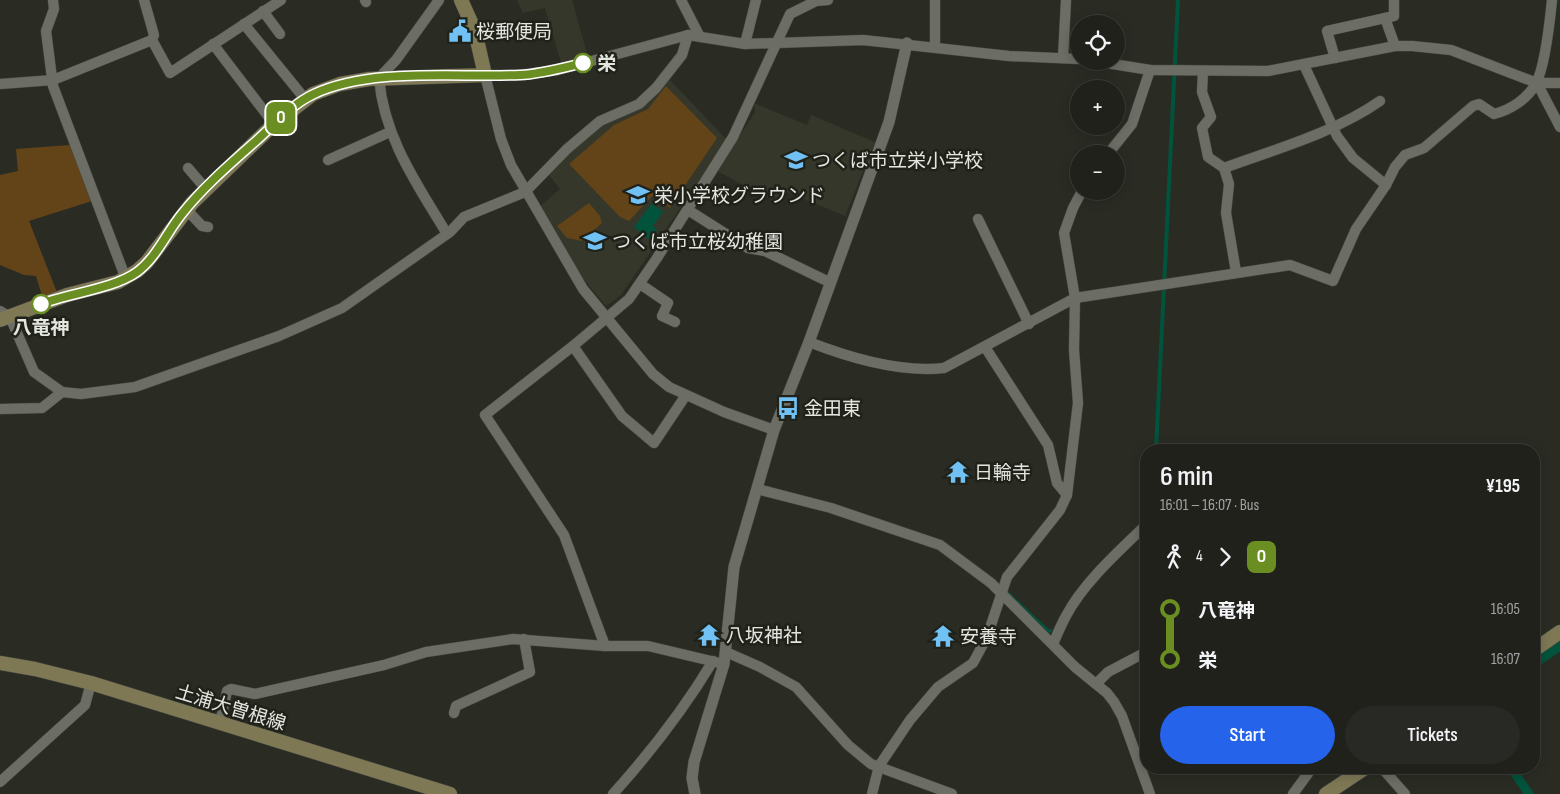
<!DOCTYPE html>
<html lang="en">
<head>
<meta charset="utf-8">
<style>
	:root { --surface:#20211b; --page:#282924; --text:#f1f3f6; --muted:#a2a3a3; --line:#3d3e3a; --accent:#2563eb }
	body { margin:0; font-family:"Sofia Sans Condensed","Noto Sans JP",sans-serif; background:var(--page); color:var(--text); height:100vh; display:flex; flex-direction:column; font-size:19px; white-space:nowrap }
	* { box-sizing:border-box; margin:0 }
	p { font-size:16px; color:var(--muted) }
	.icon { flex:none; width:28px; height:28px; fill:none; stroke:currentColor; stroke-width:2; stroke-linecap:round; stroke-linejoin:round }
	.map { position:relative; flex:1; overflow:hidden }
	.drawer { position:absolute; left:1140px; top:444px; width:400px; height:330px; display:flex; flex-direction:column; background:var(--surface); border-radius:20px; box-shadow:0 2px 12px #0003,0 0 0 1px var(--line) }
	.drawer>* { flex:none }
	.badge { padding:0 10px; border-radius:8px; font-size:18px; line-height:32px }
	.buttons { position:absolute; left:1070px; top:15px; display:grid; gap:10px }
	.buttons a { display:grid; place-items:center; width:55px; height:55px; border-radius:50%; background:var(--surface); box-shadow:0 2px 12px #0003,0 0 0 1px var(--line); font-size:25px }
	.map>.badge { position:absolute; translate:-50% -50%; box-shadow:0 0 0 2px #fff }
	.legs { display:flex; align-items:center; gap:8px; height:55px; padding:0 20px; font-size:16px }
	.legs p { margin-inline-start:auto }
	.overview { display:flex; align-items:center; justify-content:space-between; height:85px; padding:0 20px }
	h1 { font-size:28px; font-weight:600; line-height:38px }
	.cta { display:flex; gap:10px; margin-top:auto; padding:10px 20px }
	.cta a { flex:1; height:58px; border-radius:30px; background:var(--accent); color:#fff; font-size:20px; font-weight:600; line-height:58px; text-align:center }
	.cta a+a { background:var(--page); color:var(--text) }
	ul { padding:0 20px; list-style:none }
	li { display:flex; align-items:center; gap:18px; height:50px; font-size:19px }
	li i { display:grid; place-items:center; width:8px; height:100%; margin:0 6px; background:currentColor }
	li i::after { content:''; width:12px; height:12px; margin:-6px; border:4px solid; border-radius:50%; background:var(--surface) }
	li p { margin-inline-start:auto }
	li:first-child i { background:linear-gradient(#0000 50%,currentColor 0) }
	li:last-child i { background:linear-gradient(currentColor 50%,#0000 0) }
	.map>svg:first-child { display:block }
	.built { fill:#343729 }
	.green { fill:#634318 }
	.water { fill:#01533c }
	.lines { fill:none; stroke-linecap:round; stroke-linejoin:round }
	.stream { stroke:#01533c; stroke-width:2.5 }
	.canal { stroke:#01533c; stroke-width:9 }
	.minor-casing { stroke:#484a44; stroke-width:11 }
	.tertiary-casing { stroke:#484a44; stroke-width:12 }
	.secondary-casing { stroke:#484a44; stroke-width:15 }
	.minor { stroke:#6c6e65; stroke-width:10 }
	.tertiary { stroke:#6c6e65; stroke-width:11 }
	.secondary { stroke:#7e7855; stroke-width:14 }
	.line-1-casing { stroke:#fff; stroke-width:11 }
	.line-1 { stroke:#6b8e23; stroke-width:8 }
	.stop-1-dot { fill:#fff; stroke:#6b8e23; stroke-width:2.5 }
	.labels { text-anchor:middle; stroke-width:5; stroke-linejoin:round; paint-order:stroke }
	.poi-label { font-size:19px; fill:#e3e5df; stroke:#20221a; text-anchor:start }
	.stop-label { font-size:19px; font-weight:bold; fill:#e3e5df; stroke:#20221a; text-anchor:start }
	.street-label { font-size:19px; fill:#e3e5df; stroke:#20221a }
</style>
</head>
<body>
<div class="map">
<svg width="1560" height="794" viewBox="0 0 1560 794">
	<rect width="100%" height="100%" fill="#2a2c24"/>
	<g class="built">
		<polygon points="517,0 572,0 588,57 561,63 545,8 523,13"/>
		<polygon points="668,78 727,140 621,295 606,306 581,276 539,207 560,189 549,175 570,153 609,120"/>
		<polygon points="754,103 807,125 811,115 875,142 845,216 785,191 777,203 717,171 755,112"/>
	</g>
	<g class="green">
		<polygon points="666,86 717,138 670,208 652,196 629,221 620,217 569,164 614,125 648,109"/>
		<polygon points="70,145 92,201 29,221 58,295 43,299 36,276 24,275 0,265 0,175 18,171 16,149"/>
		<polygon points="589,203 600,216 602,223 582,241 567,238 557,226"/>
	</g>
	<g class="water">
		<polygon points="1176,0 1180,0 1158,450 1154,450"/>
		<polygon points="652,203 663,212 653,226 657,230 650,240 634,227"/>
	</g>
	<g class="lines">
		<polyline class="stream" points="1007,592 1050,632 1051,630"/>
		<g class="canal">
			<polyline points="1534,664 1560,646"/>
			<polyline points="1511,768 1529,794"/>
		</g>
		<defs>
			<g id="minor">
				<polyline points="53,0 54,9 46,31 53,86 126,279"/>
				<polyline points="144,0 154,35 152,40"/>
				<polyline points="365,0 366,2"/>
				<path d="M439,0l-43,60 -17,18c5,60 38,106 68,156"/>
				<polyline points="681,0 699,35"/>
				<polyline points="263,11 280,34"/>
				<polyline points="1385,18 1395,46"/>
				<polyline points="244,24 305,99"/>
				<polyline points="213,44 274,124"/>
				<polyline points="745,44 756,0"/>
				<polyline points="935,47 935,0"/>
				<polyline points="1063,58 1066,0"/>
				<polyline points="1335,58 1327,31 1394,16 1394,0"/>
				<polyline points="1094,61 1150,70 1268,71 1395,46 1412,46 1451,50 1537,83 1560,83"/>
				<polyline points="1304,65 1337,136 1353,158 1386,185"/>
				<polyline points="1203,72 1202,92 1211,117 1202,128 1208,157 1224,168 1229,184 1226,213 1236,272"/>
				<polyline points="1537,83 1560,127"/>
				<polyline points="0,84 53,80 152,40 170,73 281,0"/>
				<polyline points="1108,154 1132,124 1150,70"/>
				<polyline points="328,160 390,132"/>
				<polyline points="188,168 206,189"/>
				<path d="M1224,168c52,-19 110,-35 156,-67"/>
				<polyline points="186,209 202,226 208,227"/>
				<polyline points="688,210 748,248 765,251 829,282"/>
				<polyline points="978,219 1029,324"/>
				<polyline points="640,284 668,303 662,316 675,322"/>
				<polyline points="0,311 10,317 34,372 62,392 81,394 135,387 279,336 342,308 450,232 464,217 525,192 567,149 600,121 639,104 656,88 682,55 688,35"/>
				<path d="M809,342c41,16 90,31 135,26l131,-70 215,-33 43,16 23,-52 30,-44 9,-18 10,-12 19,-7 49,-42 6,-2 15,10c16,-4 34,-15 42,-31 9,-16 14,-63 16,-83"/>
				<polyline points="573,346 622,416 654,443 686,395"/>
				<polyline points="985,347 1048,445 1057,483 1067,495"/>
				<polyline points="0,409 42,408 62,392"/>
				<polyline points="774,430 724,412 669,387 653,374 583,289 511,165 501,139 485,75 520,75 558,70 688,35 745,44 863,40 1009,56 1079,59"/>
				<polyline points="757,489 831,508 940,545 991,583 1075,667 1107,693 1114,702 1122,716 1150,794"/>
				<path d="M1053,644c4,-9 8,-19 13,-28 17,-33 54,-66 80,-91"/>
				<polyline points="605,646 564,535 485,415 573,346 629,299 657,258 733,137 790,14 816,1 828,0"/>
				<polyline points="726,652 760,667 796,687 848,745 871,764 952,794"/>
				<polyline points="1096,684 1108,672 1146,652"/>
				<polyline points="454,713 456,706 530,672 524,639"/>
				<polyline points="220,723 227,691 231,689 255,694 384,665 426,652 513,639 605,646 648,646 724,664"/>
				<polyline points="1382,768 1405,794"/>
				<polyline points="0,782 85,705 91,683"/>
				<path d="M613,794c37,-41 71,-85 100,-133"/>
				<polyline points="872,794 879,766 910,720 938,687 973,663 987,637 1007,577 1060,510 1067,495 1078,403 1074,350 1075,298 1064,233 1073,208 1082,191"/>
				<polyline points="1293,794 1312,768"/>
			</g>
			<polyline id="tertiary" points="695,794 692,778 694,762 724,664 734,567 774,430 809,342 889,122 907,43"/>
			<g id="secondary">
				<polyline points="0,320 67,295 118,282 137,271 147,262 192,203 274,124 313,94 340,84 369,79 485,75 475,31 461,0"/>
				<polyline points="1534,650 1560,632"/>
				<polyline points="0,663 35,669 91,683 450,794"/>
				<polyline points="1326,794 1365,768"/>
			</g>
		</defs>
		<use href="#minor" class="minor-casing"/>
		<use href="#tertiary" class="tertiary-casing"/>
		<use href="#secondary" class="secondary-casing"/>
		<use href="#minor" class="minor"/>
		<use href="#tertiary" class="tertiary"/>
		<use href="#secondary" class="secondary"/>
	</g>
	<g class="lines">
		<defs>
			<path id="line-1" d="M41,304c29,-11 72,-15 96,-32 19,-14 29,-38 44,-57 21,-27 49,-51 75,-74 18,-16 36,-37 58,-47 58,-27 143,-16 206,-19 21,-1 42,-7 63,-12"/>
		</defs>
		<use href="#line-1" class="line-1-casing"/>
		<use href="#line-1" class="line-1"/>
	</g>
	<defs>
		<symbol id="civic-bare" viewBox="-9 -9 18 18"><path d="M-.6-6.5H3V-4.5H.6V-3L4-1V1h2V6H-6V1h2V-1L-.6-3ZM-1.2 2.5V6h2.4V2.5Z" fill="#71c1f5" stroke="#20221a" stroke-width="2.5" paint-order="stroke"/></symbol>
		<symbol id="school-bare" viewBox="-9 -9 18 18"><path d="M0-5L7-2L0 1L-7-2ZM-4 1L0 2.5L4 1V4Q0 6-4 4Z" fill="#71c1f5" stroke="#20221a" stroke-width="2.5" paint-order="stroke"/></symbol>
		<symbol id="bus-bare" viewBox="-9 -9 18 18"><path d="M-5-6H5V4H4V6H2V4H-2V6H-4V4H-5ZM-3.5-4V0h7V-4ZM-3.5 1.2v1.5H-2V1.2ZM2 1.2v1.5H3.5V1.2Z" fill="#71c1f5" stroke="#20221a" stroke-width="2.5" paint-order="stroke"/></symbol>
		<symbol id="temple-bare" viewBox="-9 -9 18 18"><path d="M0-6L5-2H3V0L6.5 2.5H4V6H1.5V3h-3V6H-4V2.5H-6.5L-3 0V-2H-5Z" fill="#71c1f5" stroke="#20221a" stroke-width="2.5" paint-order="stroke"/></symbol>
	</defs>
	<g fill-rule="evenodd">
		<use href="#civic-bare" x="444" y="15" width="32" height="32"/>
		<use href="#school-bare" x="780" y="144" width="32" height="32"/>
		<use href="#school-bare" x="622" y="179" width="32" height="32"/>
		<use href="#school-bare" x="579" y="225" width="32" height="32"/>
		<use href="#bus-bare" x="772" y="392" width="32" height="32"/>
		<use href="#temple-bare" x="942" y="456" width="32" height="32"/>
		<use href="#temple-bare" x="693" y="619" width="32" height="32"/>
		<use href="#temple-bare" x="927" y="620" width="32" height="32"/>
	</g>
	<g class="stop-1-dot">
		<circle cx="583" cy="63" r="9"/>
		<circle cx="41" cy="304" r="9"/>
	</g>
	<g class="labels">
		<g class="poi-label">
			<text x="476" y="38">桜郵便局</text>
			<text x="812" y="167">つくば市立栄小学校</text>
			<text x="654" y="202">栄小学校グラウンド</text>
			<text x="612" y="248">つくば市立桜幼稚園</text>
			<text x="804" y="415">金田東</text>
			<text x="974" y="479">日輪寺</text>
			<text x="726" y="642">八坂神社</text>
			<text x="960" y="643">安養寺</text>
		</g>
		<g class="stop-label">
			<text x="597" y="70">栄</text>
			<text x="41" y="334" text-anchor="middle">八竜神</text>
		</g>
		<g class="street-label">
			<text transform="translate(231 707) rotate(17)" y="7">土浦大曽根線</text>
		</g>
	</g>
</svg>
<div class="buttons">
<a><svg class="icon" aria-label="locate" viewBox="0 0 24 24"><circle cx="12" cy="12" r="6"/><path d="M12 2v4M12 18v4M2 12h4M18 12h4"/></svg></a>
<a>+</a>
<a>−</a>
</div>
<b class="badge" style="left:281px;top:118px;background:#6b8e23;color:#fff">O</b>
<section class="drawer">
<div class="overview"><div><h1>6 min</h1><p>16:01 – 16:07 · Bus</p></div><b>¥195</b></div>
<div class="legs"><svg class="icon" aria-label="walk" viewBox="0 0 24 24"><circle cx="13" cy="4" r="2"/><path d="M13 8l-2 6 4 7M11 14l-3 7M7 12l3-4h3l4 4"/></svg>4<svg class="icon" aria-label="forward" viewBox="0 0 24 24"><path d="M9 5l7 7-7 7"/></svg><b class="badge" style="background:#6b8e23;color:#fff">O</b></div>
<ul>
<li><i style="color:#6b8e23"></i><b>八竜神</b><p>16:05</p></li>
<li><i style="color:#6b8e23"></i><b>栄</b><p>16:07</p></li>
</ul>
<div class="cta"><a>Start</a><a>Tickets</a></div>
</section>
</div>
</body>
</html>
